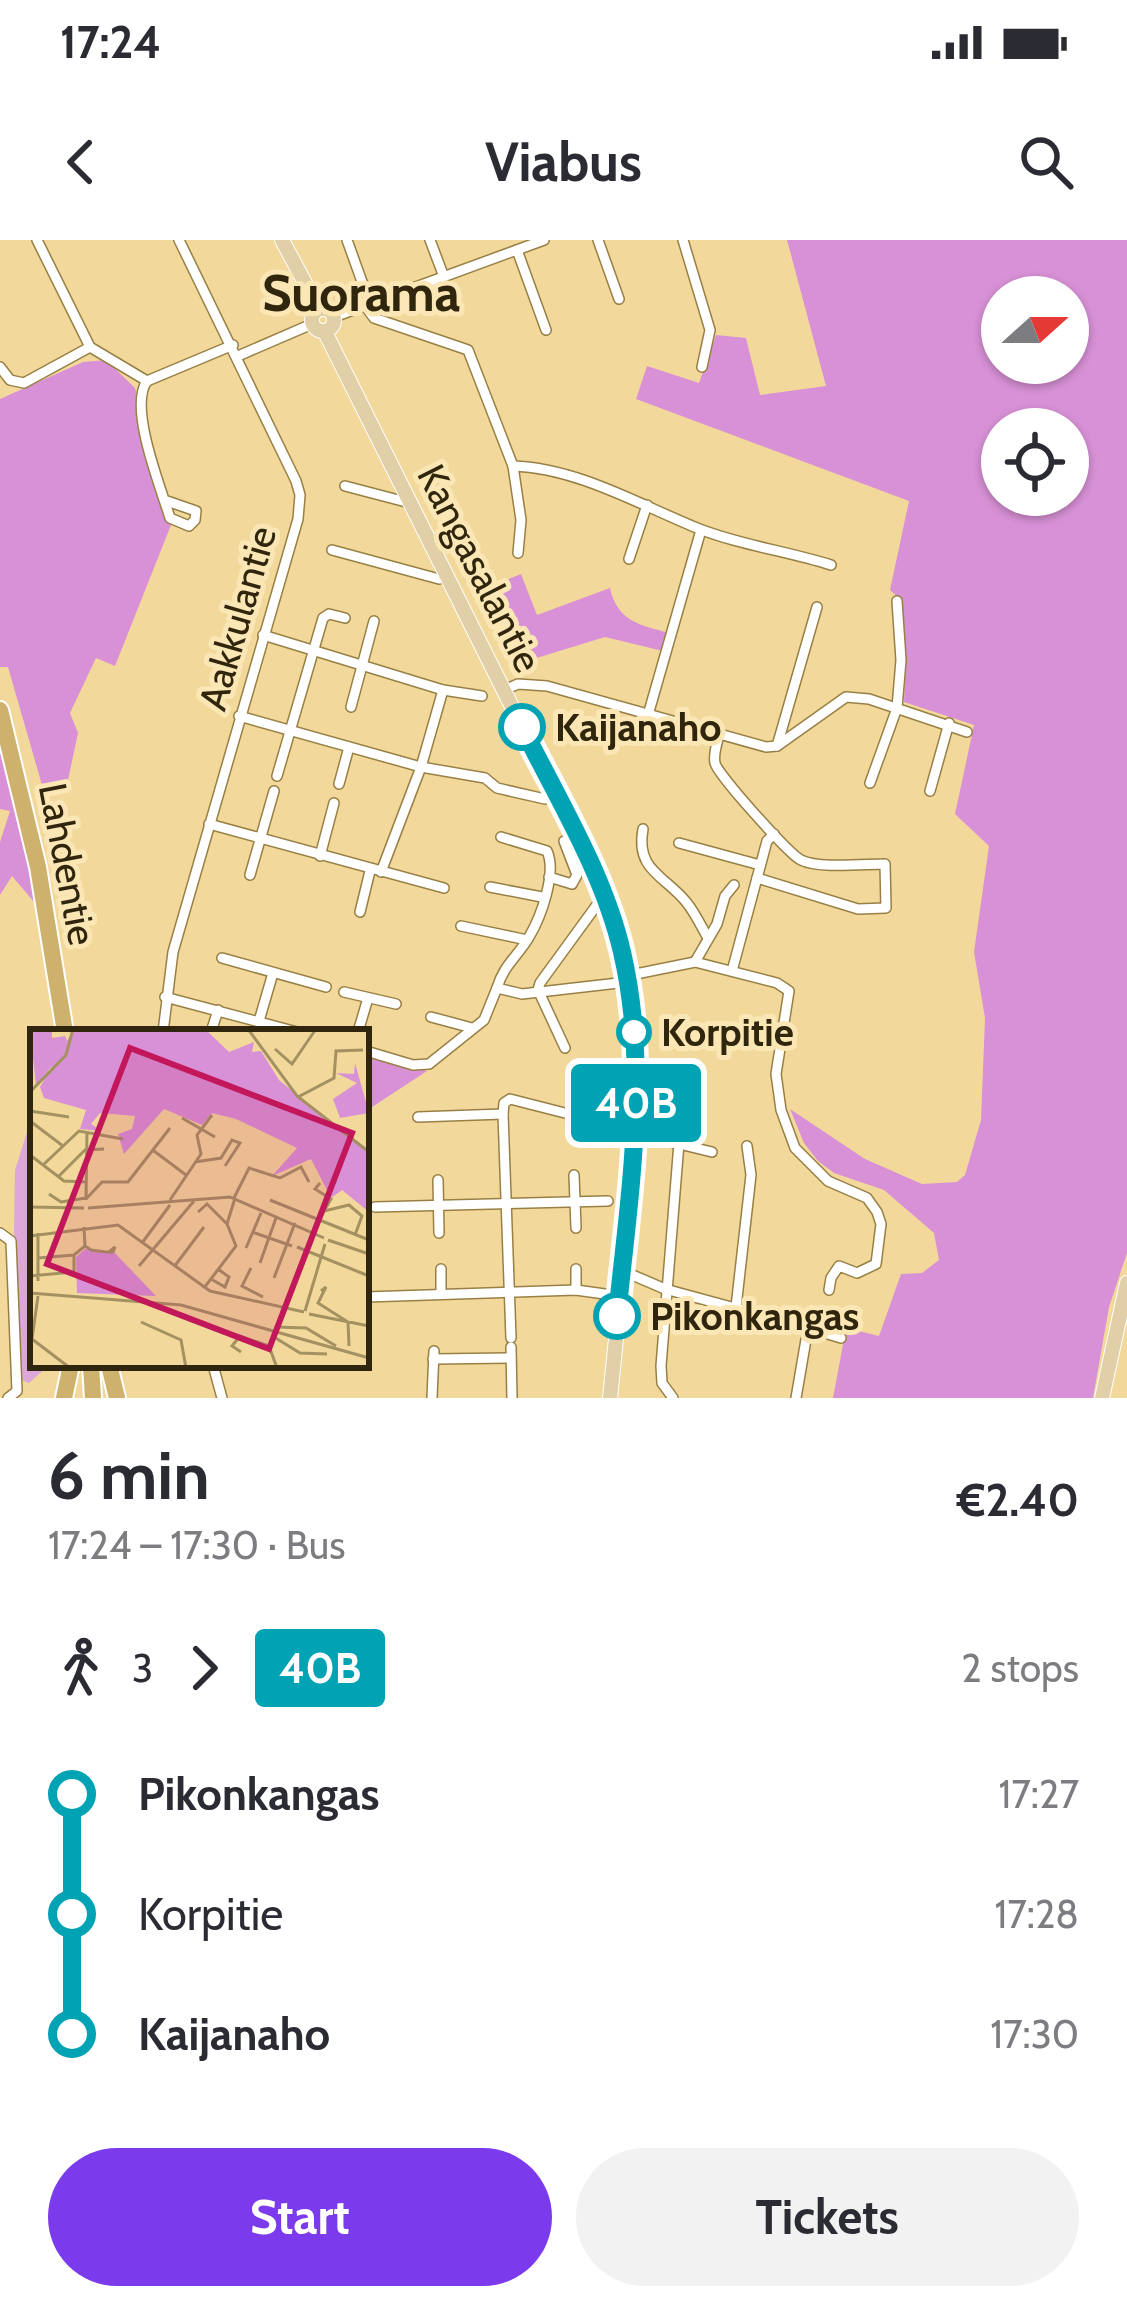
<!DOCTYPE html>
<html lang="en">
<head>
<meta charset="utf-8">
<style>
	:root { --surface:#fff; --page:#f2f2f3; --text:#2b2b33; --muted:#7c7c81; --accent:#7c3aed }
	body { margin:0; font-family:Cabin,sans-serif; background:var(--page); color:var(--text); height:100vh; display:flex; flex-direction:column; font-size:45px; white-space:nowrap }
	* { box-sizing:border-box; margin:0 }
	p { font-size:39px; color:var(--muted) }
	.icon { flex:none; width:66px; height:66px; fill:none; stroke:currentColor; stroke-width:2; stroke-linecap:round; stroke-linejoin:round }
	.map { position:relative; height:1158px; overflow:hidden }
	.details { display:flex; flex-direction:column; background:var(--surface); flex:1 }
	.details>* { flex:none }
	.badge { padding:0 24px; border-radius:9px; font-size:42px; line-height:78px }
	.needle { width:78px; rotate:69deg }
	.controls { position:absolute; left:981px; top:36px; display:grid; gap:24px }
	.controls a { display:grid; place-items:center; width:108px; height:108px; border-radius:50%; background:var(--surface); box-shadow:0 3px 9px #0004; font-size:60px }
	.map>.badge { position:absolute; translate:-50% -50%; box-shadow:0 0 0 6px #fff }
	.legs { display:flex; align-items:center; gap:18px; height:132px; padding:0 48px; font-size:39px }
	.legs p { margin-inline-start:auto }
	.summary { display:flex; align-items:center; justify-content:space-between; height:204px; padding:0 48px }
	h1 { font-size:66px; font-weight:700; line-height:90px }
	.cta { display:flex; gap:24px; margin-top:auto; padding:24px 48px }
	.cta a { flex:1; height:138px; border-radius:72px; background:var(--accent); color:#fff; font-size:48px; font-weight:700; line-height:138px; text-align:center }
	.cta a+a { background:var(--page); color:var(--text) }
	ul { padding:0 48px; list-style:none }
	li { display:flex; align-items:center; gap:42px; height:120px; font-size:45px }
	li i { display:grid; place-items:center; width:18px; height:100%; margin:0 15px; background:currentColor }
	li i::after { content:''; width:30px; height:30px; margin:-15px; border:9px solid; border-radius:50%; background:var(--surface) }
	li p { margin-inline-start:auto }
	li:first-child i { background:linear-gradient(#0000 50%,currentColor 0) }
	li:last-child i { background:linear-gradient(currentColor 50%,#0000 0) }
	.status { display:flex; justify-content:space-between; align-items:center; height:84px; padding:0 60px; background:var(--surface); direction:ltr }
	.status svg { height:33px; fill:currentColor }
	header { display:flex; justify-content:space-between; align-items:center; height:156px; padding:0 48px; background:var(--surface); font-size:54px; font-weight:700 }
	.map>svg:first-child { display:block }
	.green { fill:#dba8d9 }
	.forest { fill:#d891d6; fill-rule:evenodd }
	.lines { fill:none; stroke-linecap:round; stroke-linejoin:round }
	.minor-casing { stroke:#988045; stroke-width:12 }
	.major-casing { stroke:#fff; stroke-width:16 }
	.highway-casing { stroke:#fff; stroke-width:20 }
	.minor { stroke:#fff; stroke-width:9 }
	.major { stroke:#e1d0a7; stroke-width:14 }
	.highway { stroke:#cdb16d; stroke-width:16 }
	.line-1-casing { stroke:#fff; stroke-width:27 }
	.line-1 { stroke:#00a3b4; stroke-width:18 }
	.stop-1-dot { fill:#fff; stroke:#00a3b4; stroke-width:6 }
	.labels { text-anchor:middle; stroke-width:10; stroke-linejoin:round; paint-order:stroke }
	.street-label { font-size:39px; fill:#30260d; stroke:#fbe6b5 }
	.stop-label { font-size:39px; font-weight:bold; fill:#30260d; stroke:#fbe6b5; text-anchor:start }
	.district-label { font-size:51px; font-weight:bold; fill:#30260d; stroke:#fbe6b5 }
	.inset-road { fill:none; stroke:#a49162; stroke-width:3 }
	.view { fill:#c2185b; fill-opacity:0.15; stroke:#c2185b; stroke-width:6 }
	.inset-edge { fill:none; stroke:#30260d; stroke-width:6 }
</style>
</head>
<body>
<div class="status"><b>17:24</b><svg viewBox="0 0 49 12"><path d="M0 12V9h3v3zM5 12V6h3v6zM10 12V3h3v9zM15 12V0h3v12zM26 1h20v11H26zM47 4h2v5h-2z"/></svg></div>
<header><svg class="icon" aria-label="back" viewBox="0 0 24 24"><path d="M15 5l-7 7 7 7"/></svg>Viabus<svg class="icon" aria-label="search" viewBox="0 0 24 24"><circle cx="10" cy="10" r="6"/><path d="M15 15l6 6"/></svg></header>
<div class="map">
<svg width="1127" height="1158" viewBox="0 0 1127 1158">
	<rect width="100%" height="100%" fill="#f2d99b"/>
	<polygon class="green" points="33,873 33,1125 49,1125 29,1143 22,1140 14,990 15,930"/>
	<g class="forest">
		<path d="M787,0h340v1013l-18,54 -16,91h-260l13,-70 33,8 22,-62 21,-1 17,-13 -5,-27 -50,-43 -50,-17 -16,-12 -14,-18 -14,-34 75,50 57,25 35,-2 8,-7 16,-55 4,-102 -11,-66 15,-106 -34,-32 19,-89 -70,-23 2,-42 -6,-61 -10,-9 19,-89 -273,-102 11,-33 52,17 17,-48 30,3 14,57 66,-9zM1002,57h66v66h-66zM1002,189h66v66h-66z"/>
		<polygon points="106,120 135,148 171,285 115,426 96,418 70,473 78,493 68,540 44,552 8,427 0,427 0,159 83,122"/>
		<path d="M521,334l16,41 73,-27c7,33 30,37 59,45l-6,18 -58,-14 -88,27 -31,-76z"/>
		<polygon points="0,492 40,669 12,636 0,655 0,602 10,571 0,569"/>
		<polygon points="366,815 427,831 366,871"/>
	</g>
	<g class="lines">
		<defs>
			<g id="minor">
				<polyline points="37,0 90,107 147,141 233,105"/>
				<polyline points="347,0 370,64"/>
				<polyline points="430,0 444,37"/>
				<polyline points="598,0 619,59"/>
				<polyline points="683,0 710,90 702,127"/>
				<polyline points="517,10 546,90"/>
				<path d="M365,66l9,12 94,32 45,116c64,2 125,38 184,62 42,17 90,23 134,37"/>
				<polyline points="334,77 544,0"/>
				<polyline points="238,116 312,84"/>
				<polyline points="0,127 10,140 24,143 90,107"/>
				<path d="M147,141c-19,26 14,107 23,137l19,8 6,-6 1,-9 -32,-11"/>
				<polyline points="513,226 521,280 518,313"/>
				<polyline points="345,246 410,263"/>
				<polyline points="332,310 439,339 448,337"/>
				<polyline points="629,319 647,265"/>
				<polyline points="263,395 443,450 482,456"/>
				<polyline points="504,450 518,444 547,446 766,507 777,506 846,457 869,459 967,492"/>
				<polyline points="351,467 374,381"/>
				<polyline points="648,475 701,290"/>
				<polyline points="239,476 421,527 485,538 497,548 545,559"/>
				<path d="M719,495c-2,9 -6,19 -4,28 2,11 74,91 86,97 17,9 64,4 84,4l1,44 -28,1 -101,-31"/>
				<polyline points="777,506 817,367"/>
				<polyline points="277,536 323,378 329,374 345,378"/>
				<polyline points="870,543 897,468 901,420 897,361"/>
				<polyline points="339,544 349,507"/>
				<polyline points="930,551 949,483"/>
				<polyline points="209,584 444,648"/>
				<path d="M643,589c-8,42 23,47 44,74 8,10 14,23 21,35"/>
				<polyline points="679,603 760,625"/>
				<polyline points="320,616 334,563"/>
				<polyline points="381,632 421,527 443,450"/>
				<polyline points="250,635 274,551"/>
				<polyline points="549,637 572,644 577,635 564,601"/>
				<polyline points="490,647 542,657"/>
				<polyline points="360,672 370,631"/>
				<polyline points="461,686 527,700"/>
				<polyline points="222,718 326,747"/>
				<polyline points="695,722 717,684 725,656 734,645"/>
				<polyline points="732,731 767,601 774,594"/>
				<polyline points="626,736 695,722 777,743 789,751 776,834 781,870 795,908 828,941 867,958 877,972 881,984 876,1024 857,1033 839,1026 831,1038 829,1050"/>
				<path d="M497,748c6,-22 21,-32 32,-51 12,-20 28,-64 18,-86l-46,-14"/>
				<polyline points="344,752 396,764"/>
				<polyline points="165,757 297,792"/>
				<polyline points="431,777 472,788"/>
				<polyline points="259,781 273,733"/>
				<polyline points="163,792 173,712 298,279 300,255 296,241 179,0"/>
				<polyline points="211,792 218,770"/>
				<polyline points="358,792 368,758"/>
				<polyline points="565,808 538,750 540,743 599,662"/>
				<polyline points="366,811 413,825 429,824 484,780 497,748 522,754 627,742"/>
				<polyline points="503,874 511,1098"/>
				<polyline points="418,877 503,874 504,863 510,859 604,883"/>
				<polyline points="634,893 712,912"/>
				<polyline points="574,935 576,988"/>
				<polyline points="438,940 439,993"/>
				<polyline points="375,967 608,961"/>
				<polyline points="0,993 11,1001 17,1151 8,1158"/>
				<polyline points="441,1029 441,1054"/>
				<polyline points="576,1029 576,1050"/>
				<polyline points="623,1031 665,1049 808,1088"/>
				<polyline points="366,1057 576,1050 619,1056"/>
				<polyline points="736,1067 751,935 747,906"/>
				<polyline points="824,1091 826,1073"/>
				<polyline points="511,1107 512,1158"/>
				<polyline points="433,1119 510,1118"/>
				<polyline points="213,1125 222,1158"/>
				<polyline points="432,1158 434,1111"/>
				<polyline points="673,1158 662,1143 661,1126 679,903"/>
				<polyline points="796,1158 808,1088 841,1098"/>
			</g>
			<g id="major">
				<polyline points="282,0 319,69"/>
				<circle cx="323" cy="80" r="11"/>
				<polyline points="325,92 570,583 609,672 622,713 634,792 636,858 629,971 610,1158"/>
				<polyline points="1102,1158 1127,1043"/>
			</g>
			<g id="highway">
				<polyline points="0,470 38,627 65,792"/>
				<polyline points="91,1125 93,1158"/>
				<polyline points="109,1125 117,1158"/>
				<polyline points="64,1158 71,1125"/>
			</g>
		</defs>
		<use href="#minor" class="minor-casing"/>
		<use href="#major" class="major-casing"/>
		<use href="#highway" class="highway-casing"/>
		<use href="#minor" class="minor"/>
		<use href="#major" class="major"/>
		<use href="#highway" class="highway"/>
	</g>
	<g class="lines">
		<defs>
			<path id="line-1" d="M522,487c36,72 82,147 100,225 28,120 7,244 -5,364"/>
		</defs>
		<use href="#line-1" class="line-1-casing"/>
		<use href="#line-1" class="line-1"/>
	</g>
	<g class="stop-1-dot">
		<circle cx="522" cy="487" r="21"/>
		<circle cx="634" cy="792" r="15"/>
		<circle cx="617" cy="1076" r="21"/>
	</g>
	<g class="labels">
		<g class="street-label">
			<text transform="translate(480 328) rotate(63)" y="14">Kangasalantie</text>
			<text transform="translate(237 378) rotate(-74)" y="14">Aakkulantie</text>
			<text transform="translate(68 624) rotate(79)" y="14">Lahdentie</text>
		</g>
		<g class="stop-label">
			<text x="555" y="501">Kaijanaho</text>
			<text x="661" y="806">Korpitie</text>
			<text x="650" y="1090">Pikonkangas</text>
		</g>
		<g class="district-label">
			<text x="361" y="71">Suorama</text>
		</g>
	</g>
	<g transform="translate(30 789)">
		<rect width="339" height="339" fill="#f2d99b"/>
		<path d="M0,0h22v9l13,-2 4,10 -33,39zM44,0h131l24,23 25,-10 -2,10 9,-1 18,29 90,74v58l-27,-22 -11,8 -20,-39 -39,17 25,-28 -61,-29 -24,-6 -10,12 -38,-16 -40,45 -6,-20 14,-5 3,-13 -35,-3 -9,11 11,7 -22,-2 6,-19 -42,-12 -4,-11zM325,34l14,50 -29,5 -7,-19 24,-16 -21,-10 18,1zM55,220l29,3 42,44 -79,-3 -1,-36z" fill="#d891d6"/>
		<path class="inset-road" d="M218,0l49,67 72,56M245,20l17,15 24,-35M0,63l36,-37 7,-26M268,68l36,-19 2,-27 27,-1M0,82l39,6M152,89l33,19M0,92l33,25M124,122l32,24M0,126l34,26 23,1M165,133l26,-4 11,-18 8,3 -15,23M13,136l36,-34 44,8M28,148l27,-27 19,-1M290,154l-5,6 16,10 -7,12M19,165l12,8 25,-4M204,169l15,-30 31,10 21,-11 8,15M56,170l16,-17h26l42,-54M56,171l1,-68M140,171l31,-46 -4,-19 15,-20M240,171l99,40M0,178l54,1M58,179l142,-11 94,41M168,183l9,-8 20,20M289,191l5,-9 25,-6 13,11 -7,19M222,203l40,14M8,204v48M0,207l88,-11 92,66 94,21M298,211l41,14M112,214l28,-38M55,217l6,4 15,2h7l2,-5 -6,5M267,218l72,29M216,219l15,-35M8,229l36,-3 11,-9 -1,-19M230,234l16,-45M109,237l55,-65M144,238l30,-40M221,239l-9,18 21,11M0,247l44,-4v-17M244,249l21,-55M181,250l14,8 4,-10 -11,-8M174,259l32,-42 -9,-22 8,-26M291,262l5,-4 -8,16 30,19 1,24M0,264l151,12 188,53M8,267l-6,43 38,29M275,282l20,-67M279,285l60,12M111,293l40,18 5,28M247,298l29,1 30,18M244,308l26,16 27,1M211,323l-9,-6 8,-10 29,10 8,22"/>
		<path class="view" d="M100,19l222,85 -83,216 -222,-85z"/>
		<rect width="339" height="339" class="inset-edge"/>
	</g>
</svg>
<div class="controls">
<a><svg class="needle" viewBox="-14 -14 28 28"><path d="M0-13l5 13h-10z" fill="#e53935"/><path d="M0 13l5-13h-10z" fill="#7c7c81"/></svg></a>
<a><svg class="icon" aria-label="locate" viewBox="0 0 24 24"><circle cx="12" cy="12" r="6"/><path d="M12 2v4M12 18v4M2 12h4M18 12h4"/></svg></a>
</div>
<b class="badge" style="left:636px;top:863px;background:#00a3b4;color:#fff">40B</b>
</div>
<section class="details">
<div class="summary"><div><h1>6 min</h1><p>17:24 – 17:30 · Bus</p></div><b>€2.40</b></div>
<div class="legs"><svg class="icon" aria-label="walk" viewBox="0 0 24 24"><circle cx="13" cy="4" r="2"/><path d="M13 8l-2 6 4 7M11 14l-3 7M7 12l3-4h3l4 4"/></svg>3<svg class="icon" aria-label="forward" viewBox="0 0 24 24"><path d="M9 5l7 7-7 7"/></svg><b class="badge" style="background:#00a3b4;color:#fff">40B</b><p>2 stops</p></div>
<ul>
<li><i style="color:#00a3b4"></i><b>Pikonkangas</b><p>17:27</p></li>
<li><i style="color:#00a3b4"></i><span>Korpitie</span><p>17:28</p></li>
<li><i style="color:#00a3b4"></i><b>Kaijanaho</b><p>17:30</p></li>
</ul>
<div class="cta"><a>Start</a><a>Tickets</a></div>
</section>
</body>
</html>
